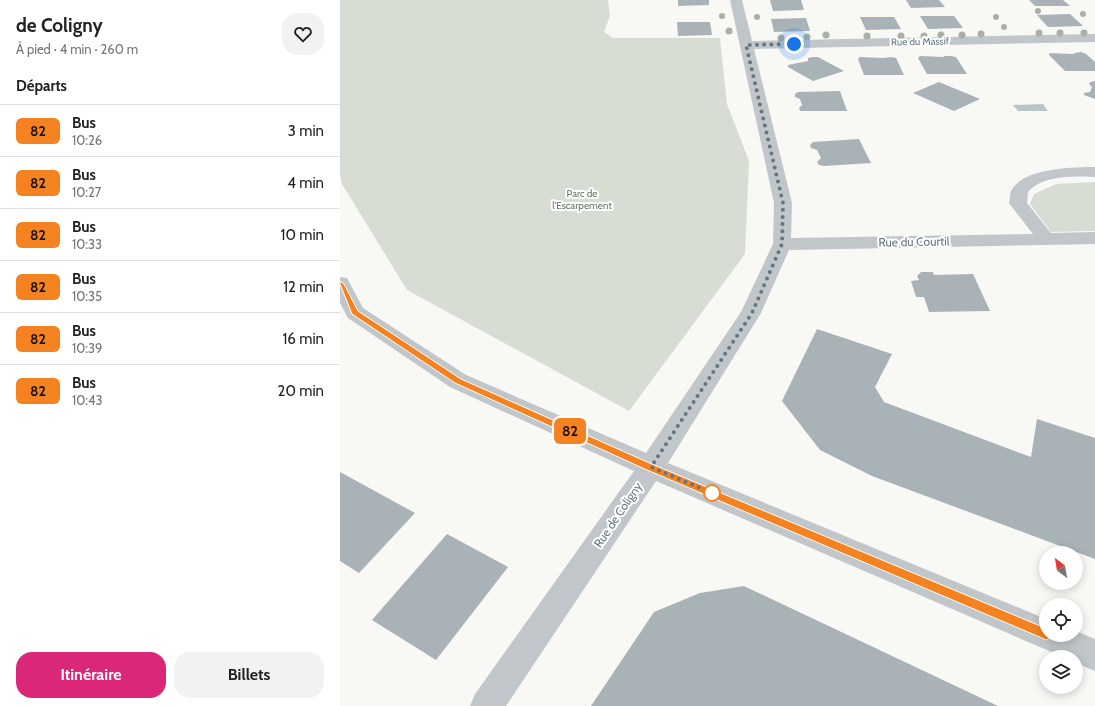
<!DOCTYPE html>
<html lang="fr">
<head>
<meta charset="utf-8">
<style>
	:root { --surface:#fff; --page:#f2f2f2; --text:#222; --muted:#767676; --line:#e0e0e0; --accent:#db2777 }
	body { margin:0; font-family:Cabin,sans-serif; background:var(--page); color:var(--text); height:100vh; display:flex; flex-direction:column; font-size:15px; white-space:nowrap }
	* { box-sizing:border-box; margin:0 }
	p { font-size:13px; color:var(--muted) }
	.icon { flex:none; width:22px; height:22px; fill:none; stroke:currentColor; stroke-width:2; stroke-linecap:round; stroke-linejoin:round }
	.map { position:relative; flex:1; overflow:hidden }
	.details { display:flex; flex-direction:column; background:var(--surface); width:340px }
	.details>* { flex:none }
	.badge { padding:0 8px; border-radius:6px; font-size:14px; line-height:26px }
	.needle { width:26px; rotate:329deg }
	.buttons { position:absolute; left:699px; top:546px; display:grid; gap:8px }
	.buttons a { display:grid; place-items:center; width:44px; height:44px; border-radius:50%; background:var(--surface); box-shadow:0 2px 10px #0003; font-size:20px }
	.you { position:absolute; width:20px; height:20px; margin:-10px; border:3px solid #fff; border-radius:50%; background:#1a73e8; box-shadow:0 0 0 6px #1a73e833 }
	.map>.badge { position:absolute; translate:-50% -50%; box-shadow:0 0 0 2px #fff }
	h2 { padding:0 16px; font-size:15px; line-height:36px }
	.round { display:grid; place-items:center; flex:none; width:42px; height:42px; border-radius:16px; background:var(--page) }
	.overview { display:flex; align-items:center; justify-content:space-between; height:68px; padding:0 16px }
	h1 { font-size:19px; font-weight:700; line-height:30px }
	.action { display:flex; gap:8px; margin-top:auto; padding:8px 16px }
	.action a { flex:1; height:46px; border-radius:16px; background:var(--accent); color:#fff; font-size:16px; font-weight:700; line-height:46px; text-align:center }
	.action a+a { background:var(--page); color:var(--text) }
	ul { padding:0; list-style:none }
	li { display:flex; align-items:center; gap:12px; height:52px; padding:0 16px; border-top:1px solid var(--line) }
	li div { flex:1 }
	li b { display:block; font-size:15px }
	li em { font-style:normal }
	li .badge { min-width:44px; font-weight:700; text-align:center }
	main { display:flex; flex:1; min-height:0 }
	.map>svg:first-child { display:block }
	.green { fill:#d8ddd4 }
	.water { fill:#b8c6c9 }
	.building { fill:#a8b2b7 }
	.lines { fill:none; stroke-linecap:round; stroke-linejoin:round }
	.minor { fill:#c0c6c9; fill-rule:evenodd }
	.tree { fill:#a8b2a4 }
	.line { fill:#f58220; stroke:#fff }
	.walk { stroke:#627781; stroke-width:4; stroke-dasharray:0 7.2 }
	.stop-dot { fill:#fff; stroke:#f58220; stroke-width:2 }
	.labels { text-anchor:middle; stroke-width:4; stroke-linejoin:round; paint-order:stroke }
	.far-street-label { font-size:10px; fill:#627781; stroke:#fff }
	.far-park-label { font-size:10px; fill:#677961; stroke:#fff }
	.street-label { font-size:12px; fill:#627781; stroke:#fff }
</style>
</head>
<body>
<main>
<section class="details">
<div class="overview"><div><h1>de Coligny</h1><p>À pied · 4 min · 260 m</p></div><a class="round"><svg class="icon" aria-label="heart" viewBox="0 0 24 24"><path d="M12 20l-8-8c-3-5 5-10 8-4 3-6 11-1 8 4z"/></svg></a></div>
<h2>Départs</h2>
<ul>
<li><span class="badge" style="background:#f58220;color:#111">82</span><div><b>Bus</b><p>10:26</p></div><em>3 min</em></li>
<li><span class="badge" style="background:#f58220;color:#111">82</span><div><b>Bus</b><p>10:27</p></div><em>4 min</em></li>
<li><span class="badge" style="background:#f58220;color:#111">82</span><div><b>Bus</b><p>10:33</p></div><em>10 min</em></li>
<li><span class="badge" style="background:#f58220;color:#111">82</span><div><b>Bus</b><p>10:35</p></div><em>12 min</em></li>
<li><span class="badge" style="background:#f58220;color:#111">82</span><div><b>Bus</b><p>10:39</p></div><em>16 min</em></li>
<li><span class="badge" style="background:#f58220;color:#111">82</span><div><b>Bus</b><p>10:43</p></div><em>20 min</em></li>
</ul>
<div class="action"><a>Itinéraire</a><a>Billets</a></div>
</section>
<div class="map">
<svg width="755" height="706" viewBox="0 0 755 706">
	<rect width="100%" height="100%" fill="#f8f8f5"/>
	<g class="green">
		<polygon points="0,0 268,0 270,16 264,32 273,38 380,38 387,104 409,161 405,254 289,411 67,290 2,184 0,174"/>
		<polygon points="755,182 755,231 711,232 690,204 694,194 716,184"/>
	</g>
	<polygon class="water" points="703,104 708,111 678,111 673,105"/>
	<g class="building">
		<polygon points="338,0 369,0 369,5 338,6"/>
		<polygon points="430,0 461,0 464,10 433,11"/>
		<polygon points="566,0 599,0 605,7 571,8"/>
		<polygon points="689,0 723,0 730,6 695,6"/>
		<polygon points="730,14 743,26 708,27 697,15"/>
		<polygon points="580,16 614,16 623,28 588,29"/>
		<polygon points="520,17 554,17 561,29 526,30"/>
		<polygon points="466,18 470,31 434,32 431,19"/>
		<polygon points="337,22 370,22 372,35 338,36"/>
		<polygon points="741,52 746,54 755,62 755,71 725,71 709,55 710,53 733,54 735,53"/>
		<polygon points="580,56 603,57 605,56 611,56 616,57 627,74 587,74 578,58"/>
		<polygon points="473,57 478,57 504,71 473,81 448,67 448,65 468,61 468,58"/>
		<polygon points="520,57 543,58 551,57 556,58 564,75 524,75 518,59"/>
		<polygon points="755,81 755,99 744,95 744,93 750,92 752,87 749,84 750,82"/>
		<polygon points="599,82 640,99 614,111 573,93"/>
		<polygon points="500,91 507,111 460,111 459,108 462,105 460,99 455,97 455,94 458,92"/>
		<polygon points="519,139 531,163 484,166 479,165 477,162 481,158 477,150 471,148 470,145 473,142"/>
		<polygon points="581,272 593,272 594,275 633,274 650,311 589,312 584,297 576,297 571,281 579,280 577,276"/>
		<polygon points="477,329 552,354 535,387 544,402 691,457 697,419 755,438 755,559 532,476 480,450 442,401"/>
		<polygon points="0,472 75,513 19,573 0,561"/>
		<polygon points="107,534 168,567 96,660 32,620"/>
		<polygon points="404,586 658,706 251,706 314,612 360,593"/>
	</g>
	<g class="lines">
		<path class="minor" d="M390,0h12l10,41 343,-7v8l-341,7 38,154 -1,35 242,-4 -24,-31c1,-4 1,-9 2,-12 11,-23 62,-24 84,-24v10c-21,-1 -52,-2 -67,15l-1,11 24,30 44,-1v12l-306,6 -28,63 -93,150 378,156v16h30v-4l19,8v32l-19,-8v-6h-13l-407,-176 -150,225h-36l5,-12 159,-223 -184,-84 -102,-69 -8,-15v-26l7,1 16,30 103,67 180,78 95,-141 32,-68 1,-41z"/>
	</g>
	<g class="tree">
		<circle cx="698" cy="11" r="3"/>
		<circle cx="743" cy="14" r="3"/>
		<circle cx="382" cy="16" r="3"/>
		<circle cx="417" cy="17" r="3"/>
		<circle cx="656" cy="17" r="3"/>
		<circle cx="664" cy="27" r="3"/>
		<circle cx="389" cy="31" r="3.5"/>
		<circle cx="699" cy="33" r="3.5"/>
		<circle cx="720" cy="33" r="3.5"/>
		<circle cx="744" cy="33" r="3.5"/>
		<circle cx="641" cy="34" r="3.5"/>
		<circle cx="486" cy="35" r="3.5"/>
		<circle cx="601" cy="35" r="3.5"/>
		<circle cx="622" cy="35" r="3.5"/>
		<circle cx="527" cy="36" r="3.5"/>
		<circle cx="561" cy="36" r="3.5"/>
		<circle cx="584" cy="36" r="3.5"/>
		<circle cx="467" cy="37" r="3.5"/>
		<circle cx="441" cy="38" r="3.5"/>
	</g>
	<polygon class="line" points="0,281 4,284 18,311 121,379 314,465 710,630 711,634 710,638 706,640 702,638 307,470 115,383 12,314 0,284"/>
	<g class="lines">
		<polyline class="walk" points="372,493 311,467 412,313 442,244 443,203 406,45 454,44"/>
	</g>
	<circle class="stop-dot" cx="372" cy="493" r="8"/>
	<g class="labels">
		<g class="far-street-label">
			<text transform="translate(580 41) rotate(-1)" y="4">Rue du Massif</text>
		</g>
		<g class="far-park-label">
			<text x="242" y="197">Parc de<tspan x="242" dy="12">l'Escarpement</tspan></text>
		</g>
		<g class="street-label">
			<text transform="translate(574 242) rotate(-1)" y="4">Rue du Courtil</text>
			<text transform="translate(278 515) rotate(-56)" y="4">Rue de Coligny</text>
		</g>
	</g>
</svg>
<div class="buttons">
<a><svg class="needle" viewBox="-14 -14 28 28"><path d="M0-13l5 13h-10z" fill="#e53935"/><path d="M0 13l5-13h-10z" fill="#767676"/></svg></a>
<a><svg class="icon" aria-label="locate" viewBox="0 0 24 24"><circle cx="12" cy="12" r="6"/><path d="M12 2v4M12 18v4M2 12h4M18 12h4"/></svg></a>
<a><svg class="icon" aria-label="layers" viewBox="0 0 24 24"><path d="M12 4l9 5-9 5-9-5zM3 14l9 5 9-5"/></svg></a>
</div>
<div class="you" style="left:454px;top:44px"></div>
<b class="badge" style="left:230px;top:431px;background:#f58220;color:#111">82</b>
</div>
</main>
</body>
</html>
